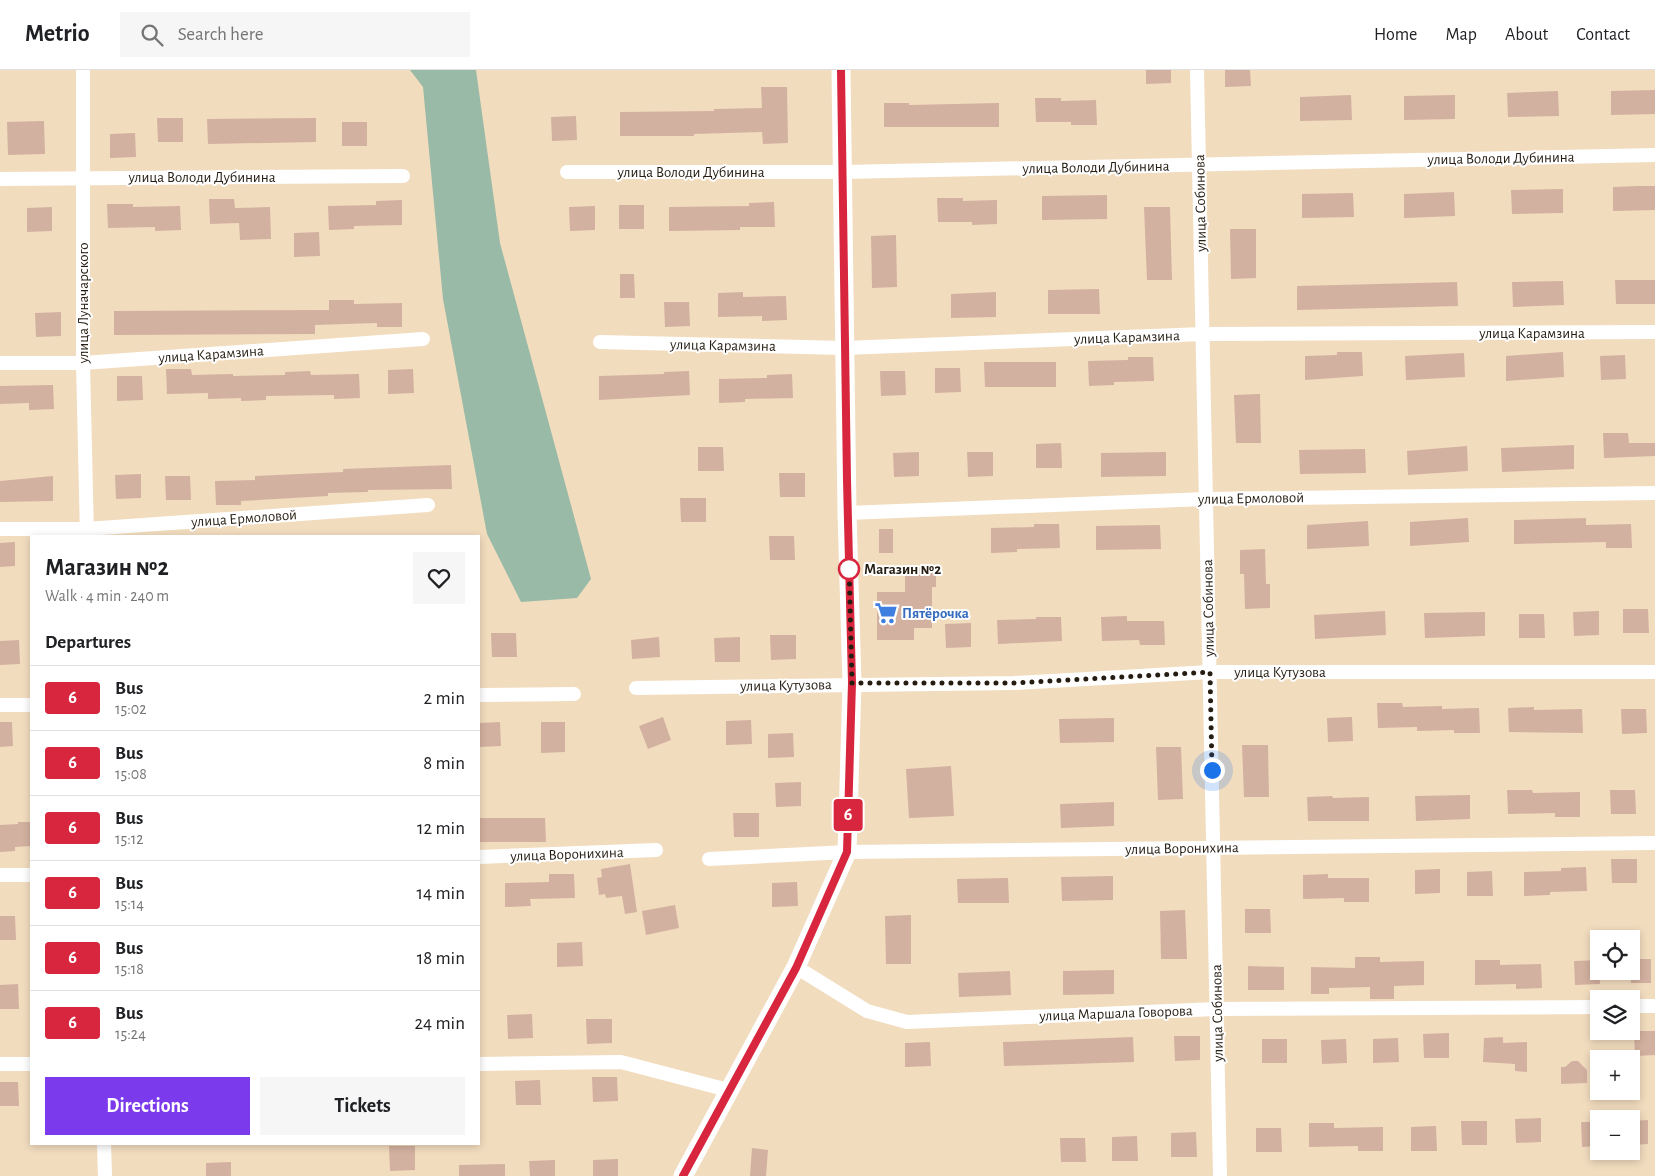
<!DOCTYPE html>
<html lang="en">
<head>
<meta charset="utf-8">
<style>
	:root { --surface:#fff; --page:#f6f6f6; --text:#202124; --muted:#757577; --line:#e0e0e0; --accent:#7c3aed }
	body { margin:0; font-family:"Alegreya Sans",sans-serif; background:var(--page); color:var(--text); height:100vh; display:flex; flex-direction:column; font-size:19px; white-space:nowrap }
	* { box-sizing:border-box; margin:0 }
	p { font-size:16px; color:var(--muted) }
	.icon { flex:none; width:28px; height:28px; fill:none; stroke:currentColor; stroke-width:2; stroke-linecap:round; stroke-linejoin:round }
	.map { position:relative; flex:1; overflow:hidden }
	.drawer { position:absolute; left:30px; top:465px; width:450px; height:610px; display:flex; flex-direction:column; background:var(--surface); border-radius:0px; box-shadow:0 2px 8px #0003 }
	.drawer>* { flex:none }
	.badge { padding:0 10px; border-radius:4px; font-size:18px; line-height:32px }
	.fabs { position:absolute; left:1590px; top:860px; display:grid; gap:10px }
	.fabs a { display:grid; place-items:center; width:50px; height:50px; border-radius:0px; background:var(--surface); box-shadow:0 2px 8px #0003; font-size:25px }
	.you { position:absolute; width:25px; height:25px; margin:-12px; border:4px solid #fff; border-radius:50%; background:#1a73e8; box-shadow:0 0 0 8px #1a73e833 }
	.map>.badge { position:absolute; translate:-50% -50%; box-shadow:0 0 0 2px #fff }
	h2 { padding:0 15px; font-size:19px; line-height:45px }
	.round { display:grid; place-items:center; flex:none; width:52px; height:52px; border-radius:0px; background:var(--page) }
	.summary { display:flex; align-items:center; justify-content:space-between; height:85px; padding:0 15px }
	h1 { font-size:24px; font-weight:700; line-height:38px }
	.button { display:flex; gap:10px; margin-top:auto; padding:10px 15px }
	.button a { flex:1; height:58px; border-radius:0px; background:var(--accent); color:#fff; font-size:20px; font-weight:700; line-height:58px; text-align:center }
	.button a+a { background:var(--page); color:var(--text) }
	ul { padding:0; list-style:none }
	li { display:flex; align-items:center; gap:15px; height:65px; padding:0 15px; border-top:1px solid var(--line) }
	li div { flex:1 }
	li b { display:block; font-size:19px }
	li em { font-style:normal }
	li .badge { min-width:55px; font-weight:700; text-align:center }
	header { display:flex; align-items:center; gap:30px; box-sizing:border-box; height:70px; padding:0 25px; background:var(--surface); border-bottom:1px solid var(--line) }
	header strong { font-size:24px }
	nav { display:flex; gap:28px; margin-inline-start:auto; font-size:18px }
	.search { width:350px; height:45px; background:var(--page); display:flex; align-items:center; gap:12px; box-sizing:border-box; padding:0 18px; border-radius:0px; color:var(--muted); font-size:19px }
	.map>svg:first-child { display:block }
	.green { fill:#99baa7 }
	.building { fill:#d3b1a0 }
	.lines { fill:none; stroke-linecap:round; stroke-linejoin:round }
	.street { stroke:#fff; stroke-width:14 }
	.secondary { stroke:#fff; stroke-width:19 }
	.line-casing { stroke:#fff; stroke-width:11 }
	.line { stroke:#d7263d; stroke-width:8 }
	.walk { stroke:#251d12; stroke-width:5; stroke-dasharray:0 9 }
	.stop-dot { fill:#fff; stroke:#d7263d; stroke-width:2.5 }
	.labels { text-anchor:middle; stroke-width:4; stroke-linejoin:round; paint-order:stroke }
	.street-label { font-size:15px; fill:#251d12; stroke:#fff }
	.stop-label { font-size:15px; font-weight:bold; fill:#251d12; stroke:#fff; text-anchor:start }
	.shop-label { font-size:15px; font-weight:bold; fill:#366cbe; stroke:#fff; text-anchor:start }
</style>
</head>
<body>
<header>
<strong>Metrio</strong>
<div class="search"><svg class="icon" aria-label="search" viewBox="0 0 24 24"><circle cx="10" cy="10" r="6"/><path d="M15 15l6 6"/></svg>Search here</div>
<nav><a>Home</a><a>Map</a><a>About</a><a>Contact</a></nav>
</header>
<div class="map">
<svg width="1655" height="1106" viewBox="0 0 1655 1106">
	<rect width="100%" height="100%" fill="#f2dcbe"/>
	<polygon class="green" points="410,0 476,0 500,173 591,509 577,528 521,532 487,464 443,229 423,17"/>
	<g class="building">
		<polygon points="1146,0 1171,0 1171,13 1146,14"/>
		<polygon points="1225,0 1250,0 1251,16 1225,17"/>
		<polygon points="761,17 787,17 788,73 763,74 762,62 694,64 694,66 620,66 620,42 714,41 714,39 762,38"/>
		<polygon points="1655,20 1655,44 1611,45 1611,21"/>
		<polygon points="1558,21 1559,46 1508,47 1507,23"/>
		<polygon points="1351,25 1352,50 1300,51 1300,27"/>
		<polygon points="1455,25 1455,49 1404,50 1404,26"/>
		<polygon points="1035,28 1061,28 1061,31 1096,30 1097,55 1071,55 1071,52 1036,52"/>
		<polygon points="884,33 909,33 909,35 999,33 999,57 884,57"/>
		<polygon points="576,46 577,70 552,71 551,47"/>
		<polygon points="157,48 183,48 183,72 158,72"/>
		<polygon points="316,48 316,72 208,74 207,49"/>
		<polygon points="44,51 45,84 8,85 7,52"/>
		<rect x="342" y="52" width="25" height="24"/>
		<polygon points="135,63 136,87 110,88 110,64"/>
		<polygon points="1638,116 1655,116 1655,140 1613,141 1613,117"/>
		<polygon points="1563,119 1563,143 1512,144 1511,120"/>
		<polygon points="1454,122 1455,146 1404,148 1404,124"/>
		<polygon points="1353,123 1354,147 1302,148 1302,124"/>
		<polygon points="1107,125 1107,149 1042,150 1042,126"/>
		<polygon points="937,128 963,128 963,131 997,130 997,154 972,155 972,152 938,152"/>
		<polygon points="209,129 234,129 235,138 270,137 271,169 240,170 239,153 210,154"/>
		<polygon points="402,130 402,155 354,156 354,159 329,160 328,136 376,135 376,131"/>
		<polygon points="774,132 775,157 740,157 740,160 669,161 669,137 749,136 749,133"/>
		<polygon points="107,134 133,134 133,137 180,136 181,160 155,161 155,157 108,158"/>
		<rect x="619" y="135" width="25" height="24"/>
		<polygon points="595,136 595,160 570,161 569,137"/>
		<polygon points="52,137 52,161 27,162 27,138"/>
		<polygon points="1144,137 1170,137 1172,210 1147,210"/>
		<polygon points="1230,159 1256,159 1256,208 1231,209"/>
		<polygon points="319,162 320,186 294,187 294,163"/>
		<polygon points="896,165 897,217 872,218 871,166"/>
		<polygon points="620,204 634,204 635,228 620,228"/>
		<polygon points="1615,210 1655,210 1655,234 1616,234"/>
		<polygon points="1563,211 1564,235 1513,237 1512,212"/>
		<polygon points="1457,212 1458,236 1297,240 1297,216"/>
		<polygon points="1099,219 1100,244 1048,244 1048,220"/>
		<polygon points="743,222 743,227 786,226 787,250 762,251 762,246 718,247 718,223"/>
		<polygon points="996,222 996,247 951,248 951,224"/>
		<polygon points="329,230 354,230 354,234 402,233 402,257 377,257 377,253 315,255 315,264 114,265 114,241 329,240"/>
		<polygon points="664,232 689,232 690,256 665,257"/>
		<polygon points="61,242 61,266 36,267 35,243"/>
		<polygon points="1337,282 1362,282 1363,306 1305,310 1305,286 1337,285"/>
		<polygon points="1563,282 1564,307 1506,311 1506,286"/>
		<polygon points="1464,283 1465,307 1406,310 1405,286"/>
		<polygon points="1625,285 1626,309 1601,310 1600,286"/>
		<polygon points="1128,287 1153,287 1154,311 1114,312 1114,315 1089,316 1088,291 1128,290"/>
		<polygon points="984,292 1056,292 1056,317 985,317"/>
		<polygon points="935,298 960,298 961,322 935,323"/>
		<polygon points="166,299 191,299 192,305 233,304 233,306 285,305 285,302 310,301 311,305 359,304 360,328 334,329 334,325 266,326 266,330 241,331 241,328 208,329 208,323 167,324"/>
		<polygon points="413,299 414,323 388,324 388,300"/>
		<polygon points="689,301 690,325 599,330 599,306 664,304 664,302"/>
		<polygon points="880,301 905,301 906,325 881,326"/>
		<polygon points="792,304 793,328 745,329 745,332 719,333 719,309 767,308 767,305"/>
		<polygon points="117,306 142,306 143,330 117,331"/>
		<polygon points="53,315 54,339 29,340 29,333 0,334 0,316"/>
		<polygon points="1260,324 1261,373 1236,373 1234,325"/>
		<polygon points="1603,363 1628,363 1629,373 1655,373 1655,386 1604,388"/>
		<polygon points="1061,373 1062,398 1036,398 1036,374"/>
		<polygon points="1574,375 1574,399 1502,402 1501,378"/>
		<polygon points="1467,376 1468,401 1408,405 1407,381"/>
		<polygon points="698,377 723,377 724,401 698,401"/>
		<polygon points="1365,379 1366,403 1300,404 1299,380"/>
		<polygon points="919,382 919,406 894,407 893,383"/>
		<polygon points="967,382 993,382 993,406 968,407"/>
		<polygon points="1166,382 1166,406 1101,407 1101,383"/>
		<polygon points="451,395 452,419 368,420 368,422 328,423 328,426 241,431 241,435 216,435 215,411 255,410 255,406 343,402 343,399"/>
		<polygon points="779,403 805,403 805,427 780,427"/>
		<polygon points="141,404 141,428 116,429 115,405"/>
		<polygon points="53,406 53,431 0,432 0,411"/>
		<polygon points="165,406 190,406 191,430 166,430"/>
		<polygon points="680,428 706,428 706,452 681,452"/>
		<polygon points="1468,448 1469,472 1410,476 1410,452"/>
		<polygon points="1586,448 1586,455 1631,454 1632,478 1606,478 1606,472 1514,474 1514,450"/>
		<polygon points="1368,451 1369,476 1307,479 1307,455"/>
		<polygon points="1034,454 1059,454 1060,478 1017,479 1017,482 991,483 991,458 1034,457"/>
		<polygon points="1160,455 1161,479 1096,480 1096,456"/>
		<rect x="879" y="459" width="14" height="24"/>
		<polygon points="769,466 794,466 795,490 770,490"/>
		<polygon points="15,472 15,496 0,497 0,473"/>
		<polygon points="1265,479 1266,514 1270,514 1270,538 1245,539 1244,504 1240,504 1240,480"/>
		<polygon points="936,498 936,517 932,517 932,558 914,558 914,570 877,570 877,522 905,522 905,499"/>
		<polygon points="1623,539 1648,539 1649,563 1623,563"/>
		<polygon points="1385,541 1386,565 1315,569 1314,545"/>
		<polygon points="1599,541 1599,565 1574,566 1573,542"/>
		<polygon points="1485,542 1485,566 1425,568 1424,543"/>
		<polygon points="1519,544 1544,544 1545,568 1519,568"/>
		<polygon points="1127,546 1127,551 1164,551 1165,575 1140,575 1139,570 1102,571 1101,547"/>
		<polygon points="1036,547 1061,547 1062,571 998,574 997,550 1036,549"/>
		<polygon points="971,553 971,577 946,578 945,554"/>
		<polygon points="491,563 516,563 517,587 492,587"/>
		<polygon points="770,565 796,565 796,589 771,590"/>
		<polygon points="659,567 660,587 632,589 631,570"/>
		<polygon points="740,567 740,592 715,592 714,568"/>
		<polygon points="19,570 20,594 0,595 0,571"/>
		<polygon points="1377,633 1402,633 1403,637 1442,636 1442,639 1479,638 1480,663 1454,663 1454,660 1417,661 1417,657 1378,658"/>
		<polygon points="1534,637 1534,640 1582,639 1583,663 1509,662 1508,638"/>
		<polygon points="1621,639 1646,639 1647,663 1622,664"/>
		<polygon points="663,647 671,670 648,679 639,656"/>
		<polygon points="1352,647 1353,671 1328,672 1327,648"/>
		<polygon points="1114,648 1114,672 1060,673 1059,649"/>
		<polygon points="751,650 752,674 726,675 726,651"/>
		<polygon points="0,652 12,652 13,676 0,677"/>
		<polygon points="500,652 501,676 479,677 479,653"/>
		<polygon points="541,652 565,652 565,682 541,683"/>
		<polygon points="793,663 794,687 768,688 768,664"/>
		<polygon points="1242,675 1268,675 1269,727 1244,727"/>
		<polygon points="1156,677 1181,677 1183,729 1158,730"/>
		<polygon points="951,696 954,746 909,748 906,699"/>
		<polygon points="801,712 801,736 776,737 775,713"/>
		<polygon points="1507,720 1532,720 1533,723 1580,722 1580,747 1555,747 1555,743 1508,744"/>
		<polygon points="1610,720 1635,720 1636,744 1611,744"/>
		<polygon points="1470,725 1470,749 1416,751 1415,726"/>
		<polygon points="1332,726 1333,728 1369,727 1369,751 1308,751 1307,727"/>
		<polygon points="1114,732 1114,756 1061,758 1060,734"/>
		<polygon points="733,743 759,743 759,767 734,767"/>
		<polygon points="479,748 545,748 546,772 479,772"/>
		<polygon points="18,752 31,752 31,776 15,777 15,781 0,782 0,755 18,754"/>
		<polygon points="1611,789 1637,789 1637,813 1612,813"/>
		<polygon points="630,794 637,842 625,844 622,826 606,828 605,824 599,825 597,808 602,807 601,799"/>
		<polygon points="1586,797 1587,821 1550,822 1550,825 1524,826 1524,802 1561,801 1561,798"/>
		<polygon points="1440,799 1440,823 1415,824 1415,800"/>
		<polygon points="1492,801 1493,826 1467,826 1467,802"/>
		<polygon points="549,804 574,804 575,828 530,829 531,836 505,837 505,813 549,812"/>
		<polygon points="1328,804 1328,808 1369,808 1369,832 1344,832 1344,828 1303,829 1303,805"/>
		<polygon points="1113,806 1113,830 1062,831 1061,807"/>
		<polygon points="1008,808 1009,833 958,833 957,809"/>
		<polygon points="797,812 798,836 772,837 772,813"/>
		<polygon points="675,835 679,858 646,865 642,841"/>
		<polygon points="1245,839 1270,839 1271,863 1245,863"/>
		<polygon points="1185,840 1187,889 1161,889 1160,841"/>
		<polygon points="911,845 911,894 886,894 885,846"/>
		<polygon points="0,846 15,846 16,870 0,870"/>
		<polygon points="582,872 583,896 557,897 557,873"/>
		<polygon points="1355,887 1380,887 1380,892 1424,891 1424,915 1394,916 1394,929 1370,929 1370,917 1329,918 1329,924 1311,924 1311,897 1355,898"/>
		<rect x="1631" y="889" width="20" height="24"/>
		<polygon points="1475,890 1500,890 1500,895 1541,894 1542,918 1516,919 1516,914 1475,915"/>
		<polygon points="1599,890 1600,914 1575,915 1574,891"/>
		<polygon points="1248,896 1284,897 1284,920 1248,920"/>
		<polygon points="1114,900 1114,924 1063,925 1063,901"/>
		<polygon points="1010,901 1011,925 959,927 958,903"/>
		<polygon points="18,914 19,939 0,939 0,915"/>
		<polygon points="532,944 533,968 508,969 507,945"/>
		<polygon points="586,949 612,949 612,973 587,974"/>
		<polygon points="1634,961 1655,961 1655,985 1635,986"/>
		<polygon points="1449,963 1449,988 1424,988 1423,964"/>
		<polygon points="1174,966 1200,966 1200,990 1175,991"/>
		<polygon points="1133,967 1134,992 1004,996 1003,972"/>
		<polygon points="1503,967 1503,973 1527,972 1527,1002 1515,1001 1515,994 1483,992 1484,968"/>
		<polygon points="1398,968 1399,992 1373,993 1373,969"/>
		<rect x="1262" y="969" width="25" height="24"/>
		<polygon points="1346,969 1347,993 1322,994 1321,970"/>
		<polygon points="930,972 931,996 905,997 905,973"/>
		<polygon points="1572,991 1578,991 1587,1000 1587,1013 1561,1014 1561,997 1565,997"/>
		<polygon points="592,1007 617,1007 618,1031 593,1032"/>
		<polygon points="540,1010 541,1035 516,1035 515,1011"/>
		<polygon points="0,1012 18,1012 19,1036 0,1036"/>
		<polygon points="1541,1048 1541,1072 1516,1073 1515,1049"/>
		<polygon points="1648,1050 1648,1074 1631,1075 1631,1051"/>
		<polygon points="1461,1051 1487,1051 1487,1075 1462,1075"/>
		<polygon points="1581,1052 1599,1052 1599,1076 1582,1077"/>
		<polygon points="1309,1053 1334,1053 1334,1058 1383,1057 1383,1081 1358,1081 1358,1076 1309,1077"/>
		<polygon points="1436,1056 1437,1081 1411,1081 1411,1057"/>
		<polygon points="1256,1058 1281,1058 1282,1082 1256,1082"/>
		<polygon points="1196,1062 1197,1087 1171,1087 1171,1063"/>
		<polygon points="1137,1066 1138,1091 1112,1091 1112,1067"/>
		<polygon points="1060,1068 1085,1068 1086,1092 1061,1092"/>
		<polygon points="389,1076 415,1076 415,1100 390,1101"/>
		<polygon points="752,1078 768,1080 766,1106 750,1106"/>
		<polygon points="618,1089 618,1106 593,1106 593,1090"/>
		<polygon points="555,1090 555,1106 530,1106 529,1091"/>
		<polygon points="231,1092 231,1106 206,1106 206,1093"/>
		<polygon points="505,1094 505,1106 459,1106 459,1095"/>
	</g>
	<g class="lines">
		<g class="street">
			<polyline points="83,0 83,293 87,466"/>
			<polyline points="1197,0 1220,1106"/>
			<polyline points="567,102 843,102 1655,85"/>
			<polyline points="0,109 403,106"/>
			<polyline points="600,272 844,278 1203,264 1655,262"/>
			<polyline points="0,293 83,293 423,269"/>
			<polyline points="847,443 1206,429 1655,423"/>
			<polyline points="0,459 86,459 428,435"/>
			<polyline points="636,618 1014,613 1210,602 1655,602"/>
			<polyline points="479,625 574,624"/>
			<polyline points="0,635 31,635"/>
			<polyline points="479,787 656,780"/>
			<polyline points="709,789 847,782 1655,773"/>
			<polyline points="0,805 31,805"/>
			<polyline points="796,897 867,941 907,952 1216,939 1599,937"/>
			<polyline points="1631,936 1655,936"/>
			<polyline points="0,994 31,994"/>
			<polyline points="479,994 621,992 728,1020"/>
			<polyline points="104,1074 105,1106"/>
		</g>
		<polyline class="secondary" points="683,1106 796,897 847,782 852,613 847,443 841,0"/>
	</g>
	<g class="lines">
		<defs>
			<polyline id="line" points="683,1106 796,898 847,782 852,613 847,410 841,0"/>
		</defs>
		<use href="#line" class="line-casing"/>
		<use href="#line" class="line"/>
		<polyline class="walk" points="849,499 849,493 852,613 1014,613 1210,602 1212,700"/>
	</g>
	<defs>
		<symbol id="supermarket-bare" viewBox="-9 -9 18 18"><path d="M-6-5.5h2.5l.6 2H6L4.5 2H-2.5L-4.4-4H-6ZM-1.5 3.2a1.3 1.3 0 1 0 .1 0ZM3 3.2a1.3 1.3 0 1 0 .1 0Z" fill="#3f7fe0" stroke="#fff" stroke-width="2.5" paint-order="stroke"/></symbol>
	</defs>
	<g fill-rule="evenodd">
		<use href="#supermarket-bare" x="870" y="527" width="32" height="32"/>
	</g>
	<circle class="stop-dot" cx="849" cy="499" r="10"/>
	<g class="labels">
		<g class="street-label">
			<text transform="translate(1501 88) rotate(-1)" y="5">улица Володи Дубинина</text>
			<text transform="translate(1096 97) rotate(-1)" y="5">улица Володи Дубинина</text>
			<text x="691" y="107">улица Володи Дубинина</text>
			<text x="202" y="112">улица Володи Дубинина</text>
			<text transform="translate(1200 133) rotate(-91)" y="5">улица Собинова</text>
			<text transform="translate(83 233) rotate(-90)" y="5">улица Луначарского</text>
			<text x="1532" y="268">улица Карамзина</text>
			<text transform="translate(1127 267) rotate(-2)" y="5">улица Карамзина</text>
			<text transform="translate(723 275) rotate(1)" y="5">улица Карамзина</text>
			<text transform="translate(211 284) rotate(-4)" y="5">улица Карамзина</text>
			<text transform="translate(1251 428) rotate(-1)" y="5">улица Ермоловой</text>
			<text transform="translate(244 448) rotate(-4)" y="5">улица Ермоловой</text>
			<text transform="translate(1208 538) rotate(-91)" y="5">улица Собинова</text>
			<text x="1280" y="607">улица Кутузова</text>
			<text transform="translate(786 615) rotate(-1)" y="5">улица Кутузова</text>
			<text transform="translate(1182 778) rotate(-1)" y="5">улица Воронихина</text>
			<text transform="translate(567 784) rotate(-2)" y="5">улица Воронихина</text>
			<text transform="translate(1116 943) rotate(-2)" y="5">улица Маршала Говорова</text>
			<text transform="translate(1217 943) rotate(-91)" y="5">улица Собинова</text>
		</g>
		<g class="stop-label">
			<text x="864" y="504">Магазин №2</text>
		</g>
		<g class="shop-label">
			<text x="902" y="548">Пятёрочка</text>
		</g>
	</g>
</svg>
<div class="fabs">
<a><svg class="icon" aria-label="locate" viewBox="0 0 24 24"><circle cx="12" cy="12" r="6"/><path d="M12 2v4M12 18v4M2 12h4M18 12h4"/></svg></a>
<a><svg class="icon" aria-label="layers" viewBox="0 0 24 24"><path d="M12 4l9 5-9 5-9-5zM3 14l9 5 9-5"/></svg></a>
<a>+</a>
<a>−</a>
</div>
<div class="you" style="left:1212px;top:700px"></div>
<b class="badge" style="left:848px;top:745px;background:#d7263d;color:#fff">6</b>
<section class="drawer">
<div class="summary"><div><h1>Магазин №2</h1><p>Walk · 4 min · 240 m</p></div><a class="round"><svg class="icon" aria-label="heart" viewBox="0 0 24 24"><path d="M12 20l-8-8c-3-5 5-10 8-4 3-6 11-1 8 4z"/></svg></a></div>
<h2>Departures</h2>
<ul>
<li><span class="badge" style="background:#d7263d;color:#fff">6</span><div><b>Bus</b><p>15:02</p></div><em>2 min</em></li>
<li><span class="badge" style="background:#d7263d;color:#fff">6</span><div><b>Bus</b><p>15:08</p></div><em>8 min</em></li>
<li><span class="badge" style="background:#d7263d;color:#fff">6</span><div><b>Bus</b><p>15:12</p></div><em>12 min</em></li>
<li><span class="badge" style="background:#d7263d;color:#fff">6</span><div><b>Bus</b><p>15:14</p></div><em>14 min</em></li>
<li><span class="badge" style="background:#d7263d;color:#fff">6</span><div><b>Bus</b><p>15:18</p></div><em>18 min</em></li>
<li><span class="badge" style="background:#d7263d;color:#fff">6</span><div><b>Bus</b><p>15:24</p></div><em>24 min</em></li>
</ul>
<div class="button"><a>Directions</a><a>Tickets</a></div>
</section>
</div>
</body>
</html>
